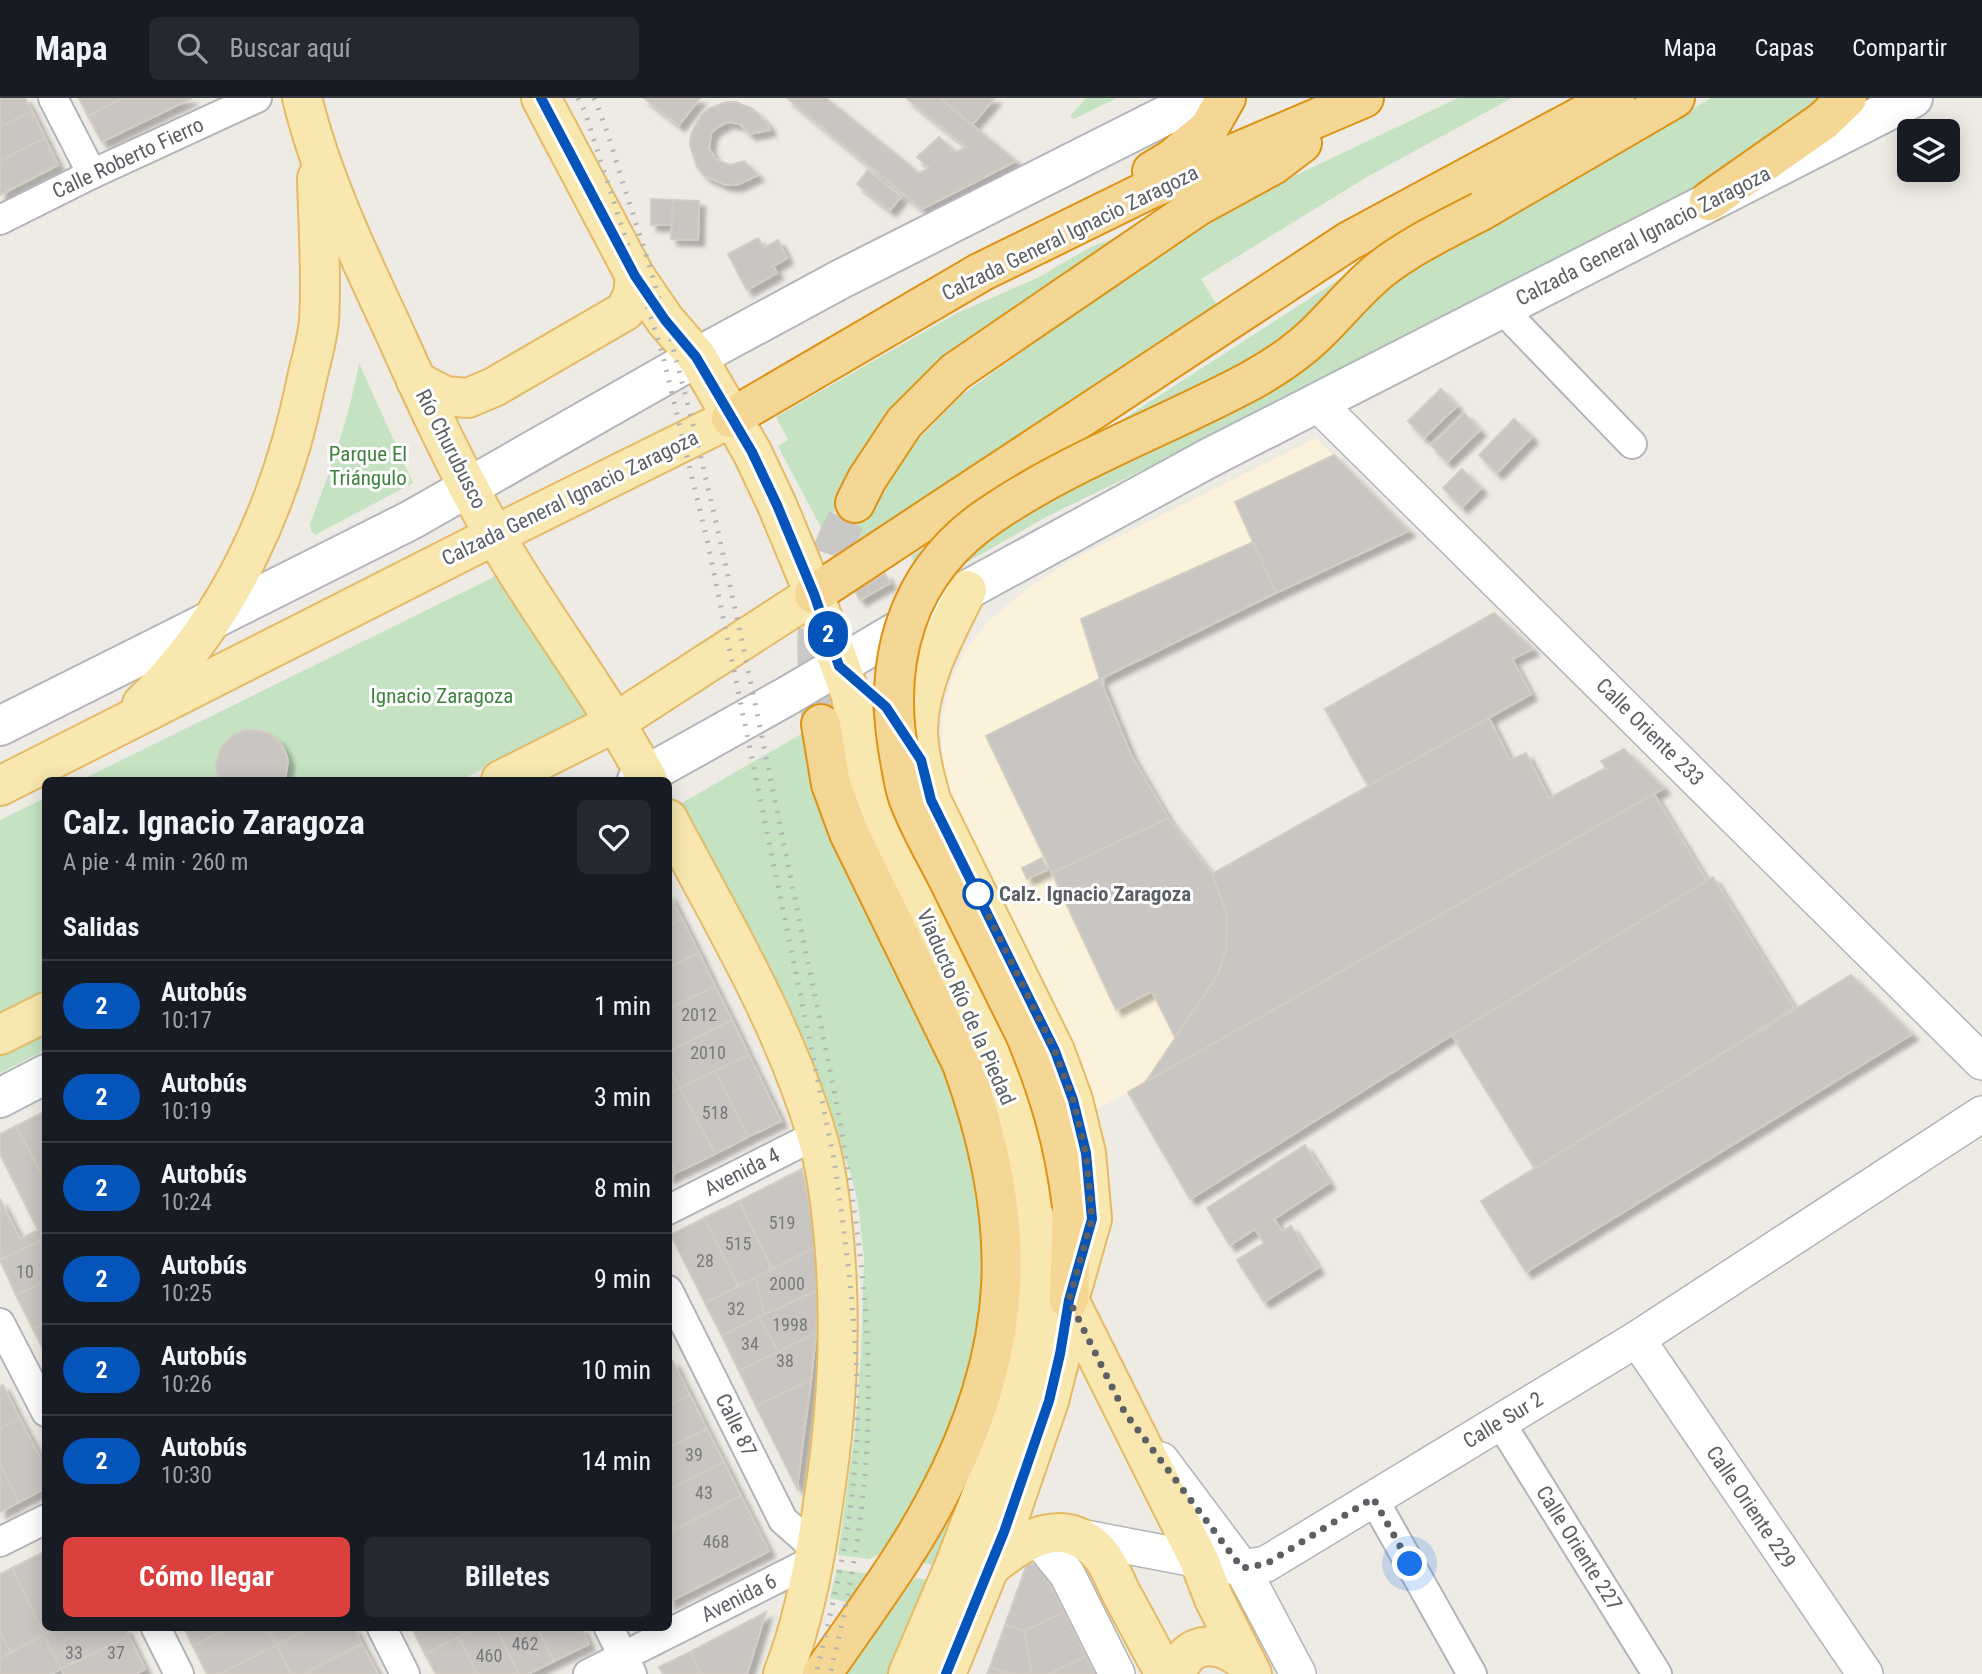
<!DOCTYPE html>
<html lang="es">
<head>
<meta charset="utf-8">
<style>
	:root { --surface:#171b24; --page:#242831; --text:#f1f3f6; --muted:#9ea1a6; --line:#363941; --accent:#da413e }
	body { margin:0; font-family:"Roboto Condensed",sans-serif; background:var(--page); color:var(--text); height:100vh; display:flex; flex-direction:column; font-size:26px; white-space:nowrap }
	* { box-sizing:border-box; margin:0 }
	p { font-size:23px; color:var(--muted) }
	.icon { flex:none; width:38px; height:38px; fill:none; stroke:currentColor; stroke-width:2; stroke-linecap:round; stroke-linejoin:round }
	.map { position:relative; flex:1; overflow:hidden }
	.panel { position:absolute; left:42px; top:679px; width:630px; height:854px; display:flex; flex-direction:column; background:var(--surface); border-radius:10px; box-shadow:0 4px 18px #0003 }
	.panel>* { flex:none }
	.badge { padding:0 14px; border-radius:23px; font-size:24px; line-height:46px }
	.fabs { position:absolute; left:1897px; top:21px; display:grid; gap:14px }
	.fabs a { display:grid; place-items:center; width:63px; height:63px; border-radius:10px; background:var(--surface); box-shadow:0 4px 18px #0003; font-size:35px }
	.you { position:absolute; width:35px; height:35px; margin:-18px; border:5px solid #fff; border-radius:50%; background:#1a73e8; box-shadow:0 0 0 10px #1a73e833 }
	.map>.badge { position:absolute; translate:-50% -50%; box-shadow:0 0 0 4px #fff }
	h2 { padding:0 21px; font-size:26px; line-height:63px }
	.round { display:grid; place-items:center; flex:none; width:74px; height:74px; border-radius:10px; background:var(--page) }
	.summary { display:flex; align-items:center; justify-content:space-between; height:119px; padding:0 21px }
	h1 { font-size:33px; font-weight:700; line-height:52px }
	.primary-button { display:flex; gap:14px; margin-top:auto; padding:14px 21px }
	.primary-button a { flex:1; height:80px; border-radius:10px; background:var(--accent); color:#fff; font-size:28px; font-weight:700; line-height:80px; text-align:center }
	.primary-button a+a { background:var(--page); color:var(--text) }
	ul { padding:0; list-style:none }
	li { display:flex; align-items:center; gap:21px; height:91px; padding:0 21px; border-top:2px solid var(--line) }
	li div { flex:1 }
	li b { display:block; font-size:26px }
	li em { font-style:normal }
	li .badge { min-width:77px; font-weight:700; text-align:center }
	header { display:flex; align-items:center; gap:42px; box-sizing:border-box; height:98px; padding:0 35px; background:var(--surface); border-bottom:2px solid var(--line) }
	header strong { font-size:33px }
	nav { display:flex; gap:38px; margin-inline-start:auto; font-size:24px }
	.search { width:490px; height:63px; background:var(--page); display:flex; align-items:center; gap:18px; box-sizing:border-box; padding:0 24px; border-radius:10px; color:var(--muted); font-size:26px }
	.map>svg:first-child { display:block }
	.commercial { fill:#fbf2dc }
	.green { fill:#c5e3c3 }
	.building { fill:#c9c6c2; stroke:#d2ccc3; stroke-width:2; filter:url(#shadow) }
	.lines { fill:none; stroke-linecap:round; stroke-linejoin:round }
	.motorway-tunnel { stroke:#cac8c5; stroke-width:38; stroke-dasharray:38 19; stroke-linecap:butt }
	.minor-casing { stroke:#b2b5b8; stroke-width:32 }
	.tertiary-casing { stroke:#b2b5b8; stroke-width:38 }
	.secondary-casing { stroke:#b3b7bb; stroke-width:42 }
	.primary-casing { stroke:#e5ba66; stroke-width:42 }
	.motorway-casing { stroke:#de9314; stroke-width:42 }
	.minor { stroke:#fff; stroke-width:28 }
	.tertiary { stroke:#fff; stroke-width:35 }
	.secondary { stroke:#fff; stroke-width:38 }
	.primary { stroke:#f8e8af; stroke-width:38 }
	.motorway { stroke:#f4d695; stroke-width:38 }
	.rail { stroke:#b3b4b4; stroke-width:5; stroke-dasharray:2 9; stroke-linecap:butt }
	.motorway-bridge-casing { stroke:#de9314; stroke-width:42; stroke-linecap:butt }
	.motorway-bridge { stroke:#f4d695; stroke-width:38 }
	.line-casing { stroke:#fff; stroke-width:16 }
	.line { stroke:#0554ba; stroke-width:10 }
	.walk { stroke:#5c6064; stroke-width:7; stroke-dasharray:0 12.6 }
	.stop-dot { fill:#fff; stroke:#0554ba; stroke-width:3.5 }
	.labels { text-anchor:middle; stroke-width:6; stroke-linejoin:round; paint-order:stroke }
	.number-label { font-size:18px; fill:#777a7c }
	.street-label { font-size:21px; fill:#5c6064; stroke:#fff }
	.park-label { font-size:21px; fill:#3e823d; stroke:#fff }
	.stop-label { font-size:21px; font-weight:bold; fill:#5c6064; stroke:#fff; text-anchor:start }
</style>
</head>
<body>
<header>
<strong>Mapa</strong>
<div class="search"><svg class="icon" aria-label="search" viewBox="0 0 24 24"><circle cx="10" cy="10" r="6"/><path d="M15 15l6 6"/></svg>Buscar aquí</div>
<nav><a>Mapa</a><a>Capas</a><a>Compartir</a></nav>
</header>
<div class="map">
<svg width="1982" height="1576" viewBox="0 0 1982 1576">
	<defs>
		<filter id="shadow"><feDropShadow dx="6" dy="6" stdDeviation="2" flood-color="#0004"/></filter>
	</defs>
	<rect width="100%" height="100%" fill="#eeebe5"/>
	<polygon class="commercial" points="1316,340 1409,433 1276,495 1100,581 1131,657 1168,720 1217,878 1145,985 1090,1015 1093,1005 1082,970 1062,920 952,698 945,678 942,658 942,623 950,586 966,551 986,525 1030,489 1072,462"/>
	<g class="green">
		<polygon points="1086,0 1117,0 1074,21 1070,18"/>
		<polygon points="1458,0 1512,0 1367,79 1201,181 1217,207 836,458 778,348 788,342 776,319 955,216 1037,180 1091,149 1128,135 840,399 826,433 877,407 898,369 918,342 959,299 1150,162 1207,124 1273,88"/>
		<polygon points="1711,0 1826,0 1726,81 1266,312 1046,419 959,469 916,471 911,458 1363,166 1322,254 1356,223 1377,195 1388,184 1535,105"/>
		<path d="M359,265l54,120 -98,52 -4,-4 -1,-7c20,-53 39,-105 49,-161z"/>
		<polygon points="500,476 585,616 462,682 81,682"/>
		<polygon points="803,635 968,1025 989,1190 962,1318 886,1453 869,1461 838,1457 855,1334 861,1256 864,1160 858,1106 851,1077 823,999 728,797 680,706"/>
		<polygon points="45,700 45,902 0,925 0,722"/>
		<polygon points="45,936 45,952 0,975 0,958"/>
		<polygon points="970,1375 973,1376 934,1467 923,1465"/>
		<polygon points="837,1471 877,1477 857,1507 830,1500"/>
		<polygon points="915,1480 928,1482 887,1576 846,1576"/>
	</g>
	<g class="building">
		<polygon points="0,0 25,0 32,13 0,29"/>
		<polygon points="79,0 123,0 88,18"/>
		<polygon points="123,0 192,0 102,44 88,18"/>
		<polygon points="644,0 700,0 679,27"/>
		<polygon points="787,0 826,0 919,75 930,70 917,59 939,39 956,54 967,49 906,0 940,0 1016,63 922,111"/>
		<polygon points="940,0 995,0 972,27"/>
		<polygon points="727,4 736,4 753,11 766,24 770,32 750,36 740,26 727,24 715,31 711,36 709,50 716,62 730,67 744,63 758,77 737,87 726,87 705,78 697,69 690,47 691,36 702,16 710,10"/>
		<polygon points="32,13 45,40 0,63 0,29"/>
		<polygon points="45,40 58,67 0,97 0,63"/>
		<polygon points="868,72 901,99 890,112 857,86"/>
		<polygon points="651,101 673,102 672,127 651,127"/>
		<polygon points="673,102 699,103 698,142 671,141"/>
		<polygon points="758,140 764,150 778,142 787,160 773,168 777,175 747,192 728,156"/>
		<polygon points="1441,291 1457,308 1424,340 1408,323"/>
		<polygon points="1464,315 1480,332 1447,364 1431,347"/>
		<polygon points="1514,321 1532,339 1497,375 1479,357"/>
		<polygon points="1334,357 1409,433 1276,495 1235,404"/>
		<polygon points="1462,371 1481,390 1462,409 1443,390"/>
		<polygon points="1253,444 1276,495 1100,581 1081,521"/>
		<polygon points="885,476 890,485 860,502 855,493"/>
		<polygon points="1494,515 1533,551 1512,561 1531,596 1368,688 1325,611"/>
		<polygon points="1100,581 1131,657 1168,720 1052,775 986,638"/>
		<polygon points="1489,620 1510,662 1526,655 1549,700 1606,670 1601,663 1624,651 1664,690 1145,985 1217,878 1226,851 1227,817 1212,776"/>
		<polygon points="244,632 257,632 268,635 278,642 284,651 288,662 285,682 219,682 216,669 218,656 224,646 233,637"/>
		<polygon points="1654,696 1707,783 1452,937 1190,1101 1128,994"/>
		<polygon points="1168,720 1212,776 1227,817 1226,851 1217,878 1175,939 1152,893 1116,912 1052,775"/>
		<polygon points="1042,760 1047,772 1027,781 1022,770"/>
		<polygon points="1713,779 1794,910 1535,1071 1452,937"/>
		<polygon points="668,794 682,821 668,827"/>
		<polygon points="682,821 699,855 668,870 668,827"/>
		<polygon points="699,855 715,888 668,911 668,870"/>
		<polygon points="1851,877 1912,936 1526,1174 1481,1103"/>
		<polygon points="715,888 732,922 668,954 668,911"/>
		<polygon points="732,922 749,957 680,990 668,966 668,954"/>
		<polygon points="749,957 781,1023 748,1039 715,973"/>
		<polygon points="668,966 680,990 668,996"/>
		<polygon points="715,973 748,1039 715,1056 680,990"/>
		<polygon points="680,990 715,1056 676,1075 668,1060 668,996"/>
		<polygon points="46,1013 46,1086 16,1028"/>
		<polygon points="16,1028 46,1086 46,1140 0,1162 0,1101 20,1141 38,1132 0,1056 0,1036"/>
		<polygon points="1305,1047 1329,1085 1274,1121 1282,1133 1291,1128 1318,1170 1264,1204 1237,1162 1264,1145 1255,1131 1230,1147 1207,1110"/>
		<polygon points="668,1060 676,1075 668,1079"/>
		<polygon points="802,1071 818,1148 772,1171 739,1103"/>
		<polygon points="739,1103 772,1171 738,1188 704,1120"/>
		<polygon points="704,1120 738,1188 705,1205 671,1137"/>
		<polygon points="46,1140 46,1183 16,1197 0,1162"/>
		<polygon points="818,1148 818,1192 764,1217 756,1179"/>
		<polygon points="756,1179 764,1217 722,1238 705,1205"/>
		<polygon points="46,1183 46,1225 33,1231 16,1197"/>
		<polygon points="818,1192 816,1235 778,1254 759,1219"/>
		<polygon points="759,1219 778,1254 739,1273 722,1238"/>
		<polygon points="46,1225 46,1256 33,1231"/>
		<polygon points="816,1235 811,1282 756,1308 739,1273"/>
		<polygon points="673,1263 690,1297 668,1308 668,1266"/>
		<polygon points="811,1282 797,1390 756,1308"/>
		<polygon points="3,1287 20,1321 0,1331 0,1288"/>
		<polygon points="690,1297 707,1331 668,1350 668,1308"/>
		<polygon points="20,1321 46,1371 46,1390 19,1404 0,1366 0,1331"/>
		<polygon points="707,1331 724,1364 668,1392 668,1350"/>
		<polygon points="724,1364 741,1398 675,1432 668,1420 668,1392"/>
		<polygon points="0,1366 19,1404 0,1414"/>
		<polygon points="741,1398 769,1453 669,1504 668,1435"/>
		<polygon points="668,1420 675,1432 668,1435"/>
		<polygon points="44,1454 46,1530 60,1530 44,1537 12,1470"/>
		<polygon points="1027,1466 1040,1467 1064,1514 1024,1533 1005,1527"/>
		<polygon points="12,1470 44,1537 11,1554 0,1534 0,1476"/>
		<polygon points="766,1514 747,1576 700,1576 690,1554"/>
		<polygon points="1064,1514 1086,1558 1049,1576 1032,1576 1024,1533"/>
		<polygon points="1005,1527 1024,1533 1032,1576 1011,1576 990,1569"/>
		<polygon points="60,1530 125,1530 129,1538 61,1571 44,1537"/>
		<polygon points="184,1530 229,1530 193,1548"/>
		<polygon points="229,1530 267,1530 276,1547 220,1576 207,1576 193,1548"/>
		<polygon points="267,1530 310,1530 276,1547"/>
		<polygon points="310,1530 354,1530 362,1546 303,1576 291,1576 276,1547"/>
		<polygon points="412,1530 478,1530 425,1556"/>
		<polygon points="478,1530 496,1530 519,1576 477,1576 459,1539"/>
		<polygon points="496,1530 537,1530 554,1563 528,1576 519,1576"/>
		<polygon points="537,1530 581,1530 589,1546 554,1563"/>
		<polygon points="0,1534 11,1554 0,1560"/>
		<polygon points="44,1537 61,1571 51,1576 0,1576 0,1560"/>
		<polygon points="129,1538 145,1571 135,1576 64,1576 61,1571"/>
		<polygon points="459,1539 477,1576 436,1576 425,1556"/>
		<polygon points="362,1546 378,1576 303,1576"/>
		<polygon points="276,1547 291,1576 220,1576"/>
		<polygon points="690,1554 700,1576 663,1576 659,1569"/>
		<polygon points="1086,1558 1095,1576 1049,1576"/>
		<polygon points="990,1569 1011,1576 987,1576"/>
	</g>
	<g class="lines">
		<path class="motorway-tunnel" d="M821,626c-5,-55 -10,-114 9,-167 6,-19 16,-37 25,-54"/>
		<defs>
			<g id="minor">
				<polyline points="53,0 92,76"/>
				<polyline points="0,122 92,76 257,0"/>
				<polyline points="1501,210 1632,346"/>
				<polyline points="668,1112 816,1037"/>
				<polyline points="668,1192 783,1422 817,1452"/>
				<polyline points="0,1225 46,1314"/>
				<polyline points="1500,1324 1657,1576"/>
				<polyline points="1373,1400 1472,1576"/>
				<polyline points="0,1444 46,1421"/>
				<polyline points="156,1530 179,1576"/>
				<polyline points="382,1530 405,1576"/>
				<polyline points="609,1530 632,1576"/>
				<polyline points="588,1576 814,1462"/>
			</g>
			<g id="tertiary">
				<polyline points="1317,305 1982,964"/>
				<polyline points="1637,1241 1865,1576"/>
				<polyline points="1161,1362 1242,1470 1298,1576"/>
				<polyline points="1037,1439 1067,1476 1117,1576"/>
				<polyline points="1080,1439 1242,1470 1266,1466 1637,1241 1982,1016"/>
			</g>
			<g id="secondary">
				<polyline points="0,628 411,422 697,259 841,181 1200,0"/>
				<polyline points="637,682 789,597 967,492 1209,360 1913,0"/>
				<polyline points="0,1000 46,976"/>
			</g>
			<g id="primary">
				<path d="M302,0c20,81 56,156 91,231 31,69 63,139 101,205 48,84 109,160 154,246"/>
				<polyline points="541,0 635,178 665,222 697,259 752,354 777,407 814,496 851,598 861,666 875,711 989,950 1010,1002 1021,1041 1034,1118 1038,1157 1037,1198 1032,1236 1022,1280 993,1367 953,1471 908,1576"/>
				<polyline points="416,283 445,298 468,300 494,289 625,213 633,196 635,178"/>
				<path d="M142,606c88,-84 140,-203 164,-321 4,-20 11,-41 13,-62 3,-48 -1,-96 -2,-143"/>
				<polyline points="501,682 616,624 814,496"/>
				<polyline points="0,688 495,437 731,320"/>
				<path d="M668,721c54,102 116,205 149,317 10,33 14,69 17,104 8,89 3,176 -11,264 -8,57 -19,117 -40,170"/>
				<polyline points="0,937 46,914"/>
				<polyline points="1069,1202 1199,1462 1214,1501 1252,1576"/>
				<path d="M989,1470c34,-29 76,-55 112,-13 9,11 14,26 20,38 15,27 29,54 44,81"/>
				<path d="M946,1576l58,-142 45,-131 12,-47 8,-54 23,-81 -6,-66 -13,-53 -18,-49 -124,-251c-6,-23 -13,-47 -13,-71 1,-49 28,-96 49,-139"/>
				<path d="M1177,1576c10,-37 46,-33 69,-11"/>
			</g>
			<g id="motorway">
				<polyline points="1152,73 1172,61 1209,30 1226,0"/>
				<polyline points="1709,103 1823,23 1847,0"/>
				<polyline points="1481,113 1675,0"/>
				<polyline points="731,320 981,174 1148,92 1364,0"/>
				<polyline points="855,405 867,381 904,325 955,274 1198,108 1273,67 1302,45"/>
				<polyline points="814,496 1349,143 1615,0"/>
				<path d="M821,626l10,60 18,49 113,231c58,160 55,285 -26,436 -32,61 -75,117 -114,174"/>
				<polyline points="1069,1202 1072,1108"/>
			</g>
		</defs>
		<use href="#minor" class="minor-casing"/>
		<use href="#tertiary" class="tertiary-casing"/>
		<use href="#secondary" class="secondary-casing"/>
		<use href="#primary" class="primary-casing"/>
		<use href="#motorway" class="motorway-casing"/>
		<use href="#minor" class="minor"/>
		<use href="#tertiary" class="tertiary"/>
		<use href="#secondary" class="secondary"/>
		<use href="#primary" class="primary"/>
		<use href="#motorway" class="motorway"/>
		<g class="rail">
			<path d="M578,0l7,14 77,240 46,192 126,615c15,107 31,219 19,328 -7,63 -22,126 -37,187"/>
			<path d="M594,0c15,34 24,72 36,107 52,156 87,318 121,479 22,106 43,212 65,317 28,137 56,277 52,417 -2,87 -17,172 -38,256"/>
		</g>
		<defs>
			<path id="motorway-bridge" d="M1072,1108c-8,-64 -22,-111 -46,-170 -26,-53 -52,-105 -78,-157 -14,-28 -31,-55 -41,-85 -3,-10 -5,-23 -7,-34 -19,-98 6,-189 92,-246 81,-55 175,-88 260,-134 25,-14 50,-31 70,-52 19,-19 37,-41 58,-58 30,-24 67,-41 101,-59"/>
		</defs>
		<use href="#motorway-bridge" class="motorway-bridge-casing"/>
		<use href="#motorway-bridge" class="motorway-bridge"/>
	</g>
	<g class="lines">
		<defs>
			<polyline id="line" points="541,0 635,178 665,222 696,259 752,354 777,407 814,496 839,568 886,609 921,662 931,702 1055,953 1073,1002 1086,1055 1092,1121 1069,1202 1060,1256 1049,1303 1004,1434 946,1576"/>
		</defs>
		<use href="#line" class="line-casing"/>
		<use href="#line" class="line"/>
		<polyline class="walk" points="978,796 1055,953 1073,1002 1086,1055 1092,1121 1069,1202 1125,1315 1242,1470 1266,1466 1373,1400 1410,1466"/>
	</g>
	<circle class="stop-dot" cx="978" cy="796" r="14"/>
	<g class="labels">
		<g class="number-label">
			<text x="699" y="923">2012</text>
			<text x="708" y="961">2010</text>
			<text x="715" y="1021">518</text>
			<text x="782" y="1131">519</text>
			<text x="738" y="1152">515</text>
			<text x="705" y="1169">28</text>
			<text x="25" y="1180">10</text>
			<text x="787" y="1192">2000</text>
			<text x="736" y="1217">32</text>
			<text x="790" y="1233">1998</text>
			<text x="750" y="1252">34</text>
			<text x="785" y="1269">38</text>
			<text x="694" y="1363">39</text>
			<text x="704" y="1401">43</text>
			<text x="716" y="1450">468</text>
			<text x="525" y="1552">462</text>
			<text x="74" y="1561">33</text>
			<text x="116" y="1561">37</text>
			<text x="489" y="1564">460</text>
		</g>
		<g class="street-label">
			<text transform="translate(128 60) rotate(-25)" y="7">Calle Roberto Fierro</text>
			<text transform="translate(1070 135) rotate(-26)" y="7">Calzada General Ignacio Zaragoza</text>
			<text transform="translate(1643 138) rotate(-27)" y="7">Calzada General Ignacio Zaragoza</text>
			<text transform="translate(451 351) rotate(63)" y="7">Río Churubusco</text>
			<text transform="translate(570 400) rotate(-26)" y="7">Calzada General Ignacio Zaragoza</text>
			<text transform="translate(1650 634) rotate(45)" y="7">Calle Oriente 233</text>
			<text transform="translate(966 909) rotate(66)" y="7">Viaducto Río de la Piedad</text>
			<text transform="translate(742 1074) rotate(-27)" y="7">Avenida 4</text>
			<text transform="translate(1503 1322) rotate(-31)" y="7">Calle Sur 2</text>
			<text transform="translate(736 1327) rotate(64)" y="7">Calle 87</text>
			<text transform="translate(1751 1409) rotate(56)" y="7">Calle Oriente 229</text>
			<text transform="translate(1579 1450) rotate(58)" y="7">Calle Oriente 227</text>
			<text transform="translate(739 1500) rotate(-27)" y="7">Avenida 6</text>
		</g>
		<g class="park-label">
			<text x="368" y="363">Parque El<tspan x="368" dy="24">Triángulo</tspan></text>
			<text x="442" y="605">Ignacio Zaragoza</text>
		</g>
		<g class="stop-label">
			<text x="999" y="803">Calz. Ignacio Zaragoza</text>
		</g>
	</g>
</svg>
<div class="fabs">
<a><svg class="icon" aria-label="layers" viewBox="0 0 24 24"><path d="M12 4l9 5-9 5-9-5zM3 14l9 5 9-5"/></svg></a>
</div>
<div class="you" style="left:1410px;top:1466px"></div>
<b class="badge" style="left:828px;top:536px;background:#0554ba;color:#fff">2</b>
<section class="panel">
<div class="summary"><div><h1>Calz. Ignacio Zaragoza</h1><p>A pie · 4 min · 260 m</p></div><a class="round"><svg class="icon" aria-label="heart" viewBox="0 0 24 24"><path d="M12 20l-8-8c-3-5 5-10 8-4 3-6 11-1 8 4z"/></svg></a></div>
<h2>Salidas</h2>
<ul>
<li><span class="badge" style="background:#0554ba;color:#fff">2</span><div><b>Autobús</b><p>10:17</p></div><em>1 min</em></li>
<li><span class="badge" style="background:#0554ba;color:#fff">2</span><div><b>Autobús</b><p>10:19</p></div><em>3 min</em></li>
<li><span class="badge" style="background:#0554ba;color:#fff">2</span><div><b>Autobús</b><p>10:24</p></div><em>8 min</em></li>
<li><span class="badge" style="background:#0554ba;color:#fff">2</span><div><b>Autobús</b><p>10:25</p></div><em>9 min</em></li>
<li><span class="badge" style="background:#0554ba;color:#fff">2</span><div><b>Autobús</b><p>10:26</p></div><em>10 min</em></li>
<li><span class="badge" style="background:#0554ba;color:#fff">2</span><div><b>Autobús</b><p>10:30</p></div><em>14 min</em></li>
</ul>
<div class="primary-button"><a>Cómo llegar</a><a>Billetes</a></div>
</section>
</div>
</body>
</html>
